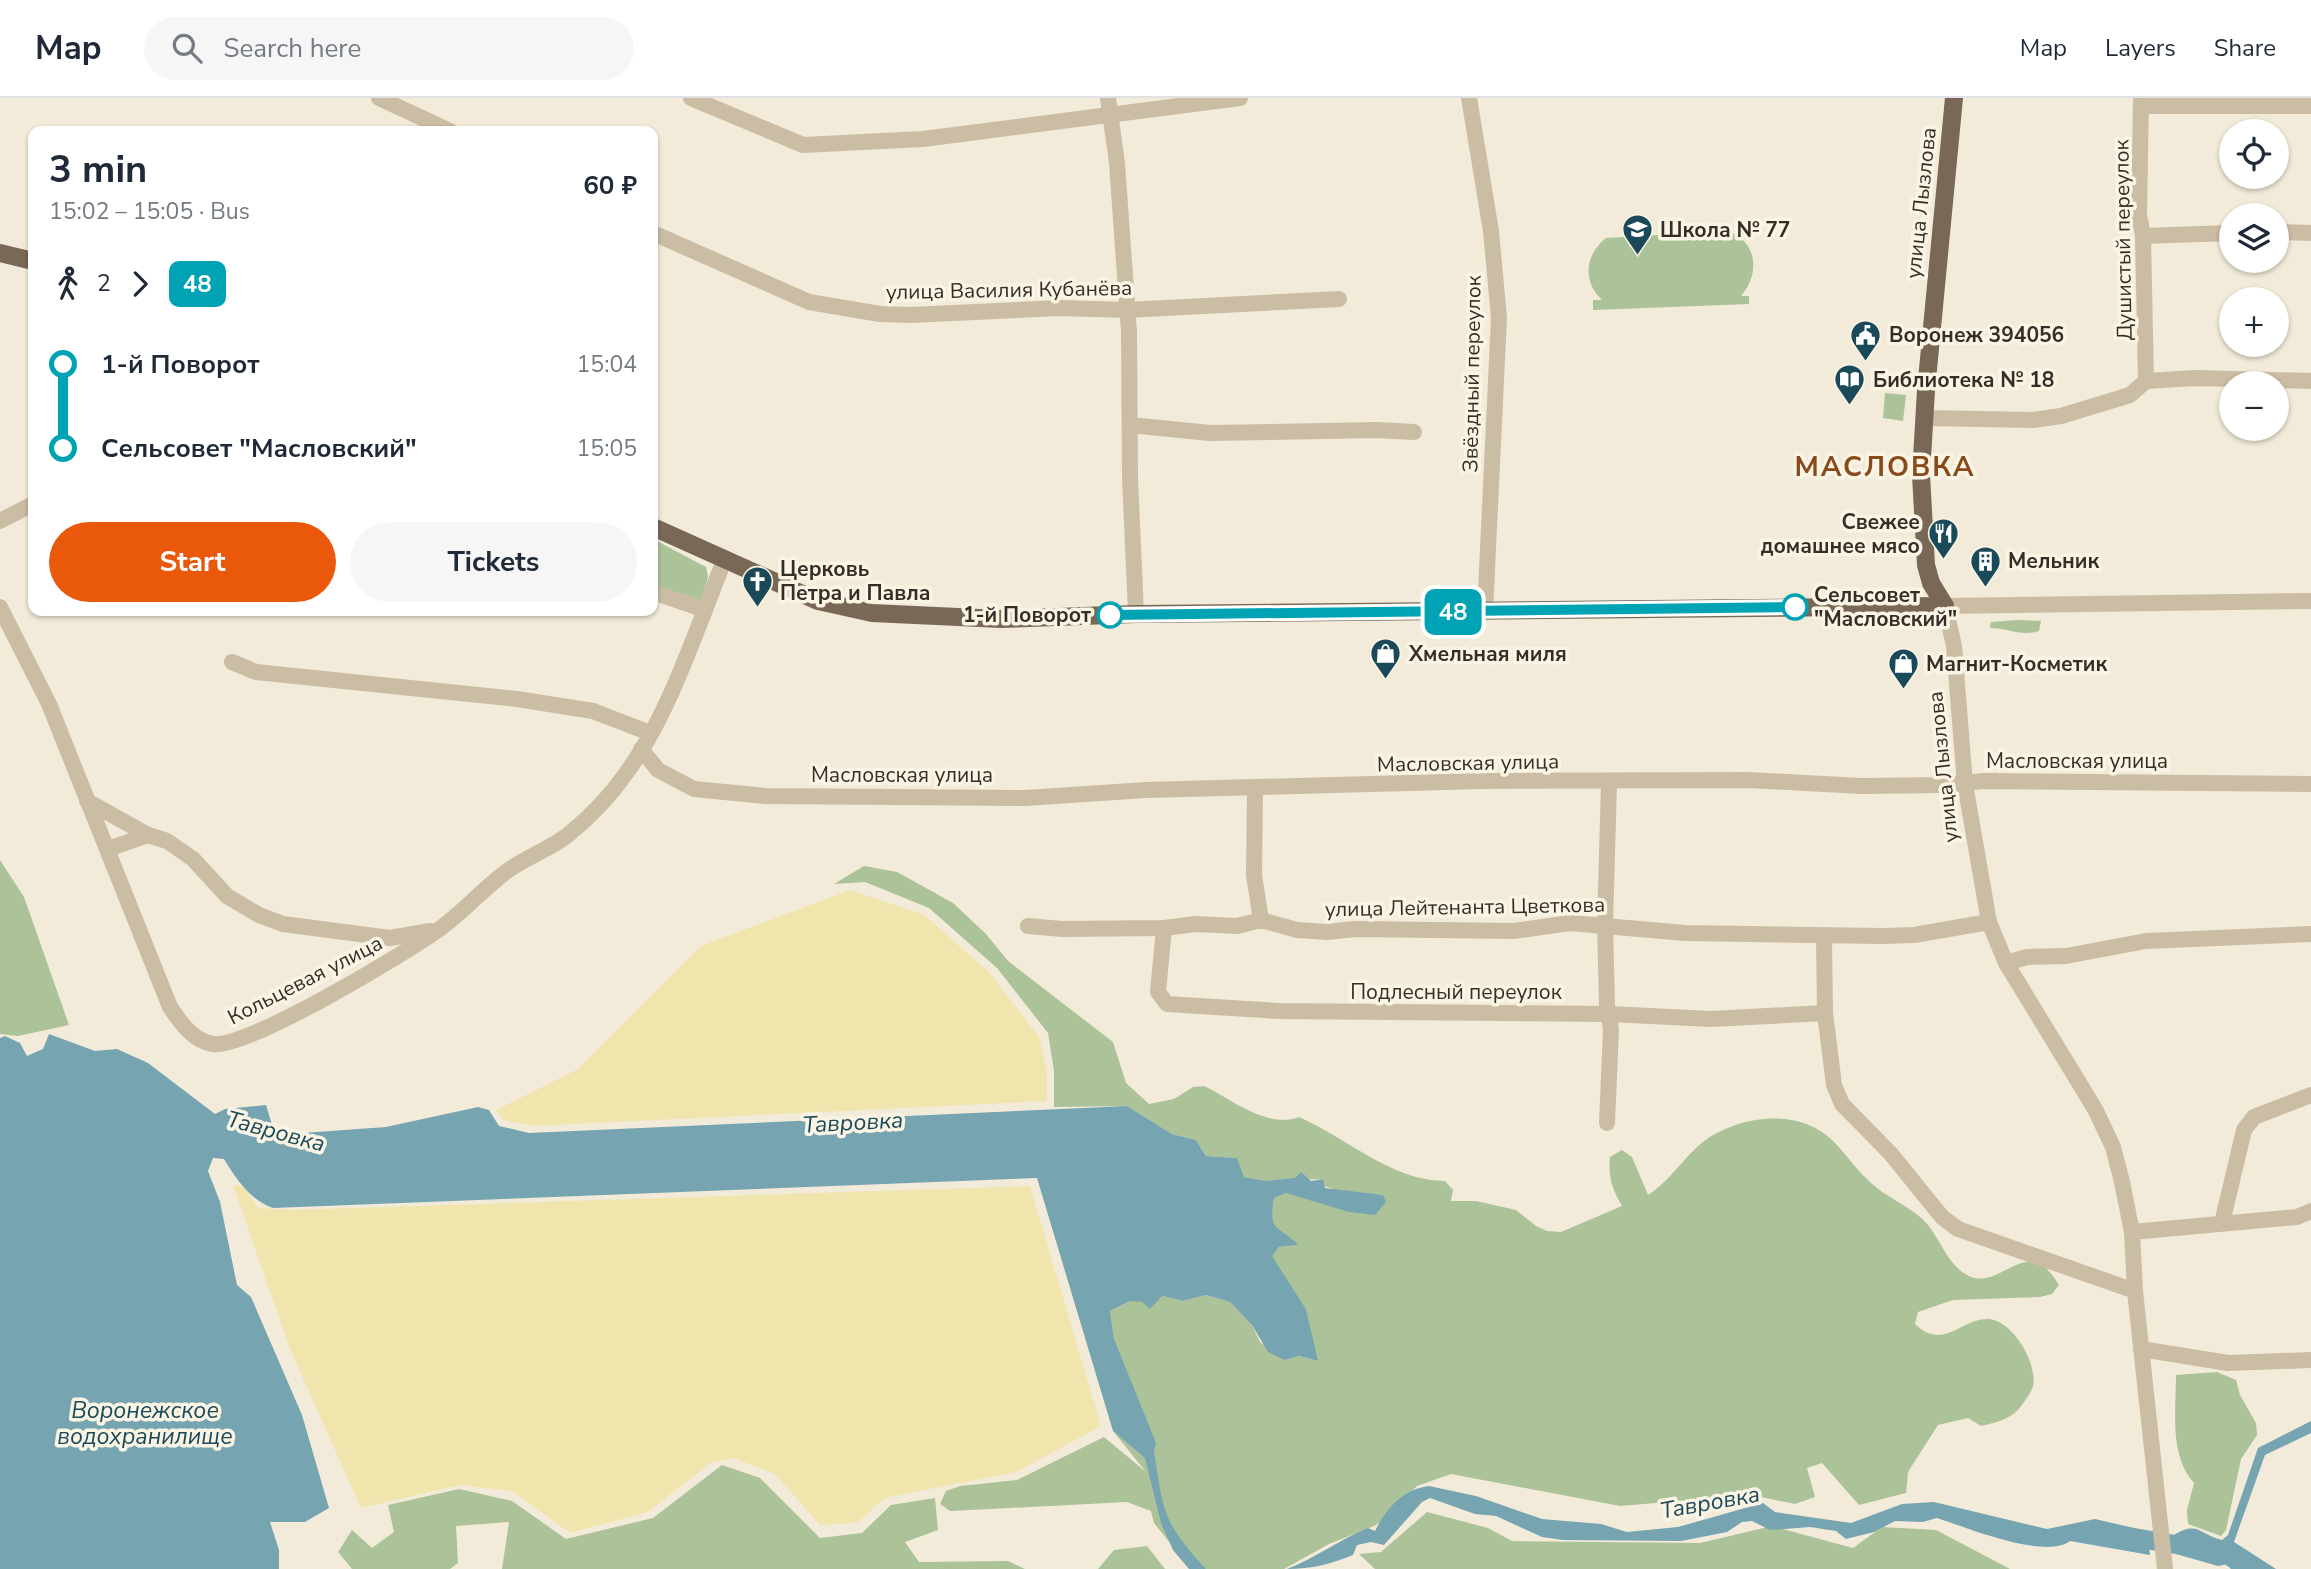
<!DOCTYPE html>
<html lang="en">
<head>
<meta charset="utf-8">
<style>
	:root { --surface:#fff; --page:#f6f6f7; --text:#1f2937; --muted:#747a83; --line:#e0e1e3; --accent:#ea580c }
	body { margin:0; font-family:"Nunito Sans",sans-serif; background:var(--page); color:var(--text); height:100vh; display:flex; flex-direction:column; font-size:26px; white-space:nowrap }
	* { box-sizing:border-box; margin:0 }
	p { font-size:23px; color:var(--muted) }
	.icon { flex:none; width:38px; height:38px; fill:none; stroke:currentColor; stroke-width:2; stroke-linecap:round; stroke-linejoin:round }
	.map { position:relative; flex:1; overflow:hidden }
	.details { position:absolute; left:28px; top:28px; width:630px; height:490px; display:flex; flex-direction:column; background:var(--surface); border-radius:14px; box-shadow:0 2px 5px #0004 }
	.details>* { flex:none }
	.badge { padding:0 14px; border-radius:10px; font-size:24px; line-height:46px }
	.controls { position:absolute; left:2219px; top:21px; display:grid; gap:14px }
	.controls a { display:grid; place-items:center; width:70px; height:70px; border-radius:50%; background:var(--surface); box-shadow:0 2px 5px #0004; font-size:35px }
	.map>.badge { position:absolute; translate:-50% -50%; box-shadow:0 0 0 4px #fff }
	.legs { display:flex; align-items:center; gap:10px; height:77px; padding:0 21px; font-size:23px }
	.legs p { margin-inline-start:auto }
	.summary { display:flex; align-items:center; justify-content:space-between; height:119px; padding:0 21px }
	h1 { font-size:38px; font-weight:700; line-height:52px }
	.primary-button { display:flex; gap:14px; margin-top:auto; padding:14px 21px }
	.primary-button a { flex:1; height:80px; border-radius:42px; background:var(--accent); color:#fff; font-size:28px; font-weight:700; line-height:80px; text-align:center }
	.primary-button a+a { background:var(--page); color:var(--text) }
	ul { padding:0 21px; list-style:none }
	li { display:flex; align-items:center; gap:24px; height:84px; font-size:26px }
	li i { display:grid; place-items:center; width:10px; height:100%; margin:0 9px; background:currentColor }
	li i::after { content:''; width:18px; height:18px; margin:-9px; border:5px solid; border-radius:50%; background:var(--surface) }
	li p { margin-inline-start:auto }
	li:first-child i { background:linear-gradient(#0000 50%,currentColor 0) }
	li:last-child i { background:linear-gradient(currentColor 50%,#0000 0) }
	header { display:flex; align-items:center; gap:42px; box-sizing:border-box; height:98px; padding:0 35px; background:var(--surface); border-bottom:2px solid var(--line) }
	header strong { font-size:33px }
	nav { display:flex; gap:38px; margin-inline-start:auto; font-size:24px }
	.search { width:490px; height:63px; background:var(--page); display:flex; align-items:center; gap:18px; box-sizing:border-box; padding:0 24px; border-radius:38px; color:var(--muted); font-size:26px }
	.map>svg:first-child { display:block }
	.green { fill:#acc298 }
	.sand { fill:#f0e5ad }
	.water { fill:#76a4b1 }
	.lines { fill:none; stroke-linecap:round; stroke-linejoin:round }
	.river { stroke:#76a4b1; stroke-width:19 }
	.minor { stroke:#cbbda4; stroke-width:16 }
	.major { stroke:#796856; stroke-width:18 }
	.line-1-casing { stroke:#fff; stroke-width:16 }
	.line-1 { stroke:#00a3b4; stroke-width:10 }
	.stop-1-dot { fill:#fff; stroke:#00a3b4; stroke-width:3.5 }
	.labels { text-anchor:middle; stroke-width:7; stroke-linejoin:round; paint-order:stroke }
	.street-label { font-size:21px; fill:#362e26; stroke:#faf4e5 }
	.poi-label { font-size:21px; font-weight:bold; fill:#362e26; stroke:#faf4e5; text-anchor:start }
	.stop-label { font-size:21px; font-weight:bold; fill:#362e26; stroke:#faf4e5; text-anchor:start }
	.water-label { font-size:23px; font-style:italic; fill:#1a4a59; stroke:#faf4e5 }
	.district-label { font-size:28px; font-weight:bold; letter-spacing:2px; fill:#88491b; stroke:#faf4e5 }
</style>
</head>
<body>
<header>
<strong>Map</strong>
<div class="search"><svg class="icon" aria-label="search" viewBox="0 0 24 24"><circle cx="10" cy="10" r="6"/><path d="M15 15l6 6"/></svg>Search here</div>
<nav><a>Map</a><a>Layers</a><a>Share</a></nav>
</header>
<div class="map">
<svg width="2311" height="1471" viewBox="0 0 2311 1471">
	<rect width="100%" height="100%" fill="#f2ebd9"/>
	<g class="green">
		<path d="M1728,133c30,11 32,43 13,65h8v8l-156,6v-10h9c-20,-19 -17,-45 4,-62z"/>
		<polygon points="1885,295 1906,297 1903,323 1883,320"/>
		<polygon points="653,441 706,469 708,479 700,507 653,490"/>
		<path d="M2018,522l23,1 -2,10c-17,6 -31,-3 -49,-3l1,-6z"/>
		<polygon points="0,762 24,799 69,927 18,938 0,936"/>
		<path d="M864,768l33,6 56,31 33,31 22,27 105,81 13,41 23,21 25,-5 19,-12 11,-1c29,14 63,43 95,31 48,21 93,64 146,64l8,9 -2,11h25l40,9 20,16 11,5 14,1 61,-26c-10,-18 -14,-28 -12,-49l12,-7 10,7 16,38c27,-17 41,-49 71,-63 35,-18 84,-21 114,9 15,15 26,33 44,47 15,12 39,22 51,37 13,16 20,40 39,50 34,19 59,-46 92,10l-7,9 -12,3 -87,3 -35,12 -3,12c29,28 47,-7 74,-5 24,2 49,45 44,67 -2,7 -7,13 -11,19 -10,14 -24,17 -41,21l-13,-8 -30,7 -30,47 -2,21 -47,12 -37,-42 -15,5 8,29 -20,7 -44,-9 -131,11 -169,-32 -34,12 -33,34 -10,6 -45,18 -45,25h-83l-23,-16 -24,-30 -3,-12 -24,-9 -177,9 -10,-7 6,-13 14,-5 57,-6 87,-43 42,35 -33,-41 37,30 -36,-122 -4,-28 20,-10 32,-5 21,5 23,-6 24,7 22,23 8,17 25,18 14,-4 18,5 -11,-52 -35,-53 8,-9 18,-2c-16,-21 -30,-6 -23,-47l12,-5 29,7 68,-5 -37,-2 -22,-7 -1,-7 -57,2 -23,-4 -6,-19 -31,-2 -10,-16 -24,-6 -45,-28 -73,1v-36l-6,-38 -51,-65 -68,-60 -64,-26 -31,2z"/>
		<path d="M2217,1274l19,8 4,15 16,28 1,12 -16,24 -15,71 -5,6 -33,-12 -1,-14 7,-27c-25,-28 -18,-72 -18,-108z"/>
		<polygon points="722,1367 760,1380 820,1440 862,1435 891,1407 935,1400 938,1432 905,1444 919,1464 1008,1463 1025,1471 502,1471 509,1424 456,1428 458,1465 450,1471 352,1471 338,1454 352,1432 372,1450 394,1434 388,1407 459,1391 512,1403 566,1441 653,1420"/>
		<polygon points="1427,1414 1488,1430 1512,1443 1700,1445 1772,1428 1853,1450 1882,1429 1936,1432 2010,1471 1375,1471 1359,1456 1381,1454"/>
		<polygon points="1147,1448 1165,1471 1098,1471 1114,1452"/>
	</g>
	<g class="sand">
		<polygon points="850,792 924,817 989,874 1039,939 1047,973 1047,1003 533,1028 504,1022 496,1012 578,971 701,848"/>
		<polygon points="233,1087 242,1088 259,1110 291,1112 1030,1088 1101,1328 1016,1374 885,1400 857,1425 820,1427 775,1376 733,1360 710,1365 648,1414 570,1435 512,1393 459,1387 361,1410 290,1251"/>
	</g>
	<g class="water">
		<path d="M49,936l46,17 22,-2 31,14 67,51 10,-5 41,-4 9,30 111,-8 92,-20 11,3 10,16 30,7 598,-27 45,28 24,6 10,16 31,2 7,19 22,4 29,-3 6,-6 10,9 12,-2 2,9 58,7 3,7 -11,13 -26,-3 -63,-19 -12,5c-6,38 6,26 24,47l-19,2 -7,9 34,53 12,52 -19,-5 -14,4 -17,-8 -16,-27 -22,-23 -24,-7 -23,6 -21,-5 -12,13 -8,-7 -12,-1 -20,10 4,28 42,104 -2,7c9,61 9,73 52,119h-17l-16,-19 -12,-27 -16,-65 -32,-27 -76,-253 -764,30c-22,-7 -37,-29 -49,-49l-11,-1 -5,13 12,31 17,83 14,12 51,118 27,93 -24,14h-35l9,28v19h-279v-531l5,-2 15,7 7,13 16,-7z"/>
		<path d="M2311,1323v12l-46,22 -31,87 42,27h-45l-3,-5 -10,2 -42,-12 -2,-19c24,-15 26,0 48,5l6,-5 30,-87z"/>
		<path d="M1429,1388l47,10 66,23 59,5 26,8 51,-5 85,-24 12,9 76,11 51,-19 32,-2 113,27 48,-10 52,12 3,24 -80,-14c-25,19 -102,-13 -133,-23l-14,4 -28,-1 -21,11 -28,7 -10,-8 -26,-4 -40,3 -18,-9 -10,1 -15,10 -46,9 -118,-1 -21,-3 -46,-21 -21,-2 -45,-16 -8,4 -38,43 -13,-3 -14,3 -4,10c-23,9 -41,14 -66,14 29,-11 53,-30 81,-41l7,3c11,-22 28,-42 54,-45z"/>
	</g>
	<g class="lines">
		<polyline class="river" points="2125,1438 2226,1455 2247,1471"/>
		<g class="minor">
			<polyline points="379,0 450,33"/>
			<polyline points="691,0 803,47 923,41 1240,0"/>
			<polyline points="1108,0 1117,65 1129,234 1130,380 1136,516"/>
			<polyline points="1469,0 1491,133 1499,220 1485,514"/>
			<polyline points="2141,0 2139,117 2143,138 2146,283"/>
			<polyline points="2141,8 2311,8"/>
			<polyline points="2277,134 2311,135"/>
			<polyline points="653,135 809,204 880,216 911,217 1060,210 1126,212 1339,201"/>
			<polyline points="2143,138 2231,135"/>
			<polyline points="1924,320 2033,322 2061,318 2130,297 2146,283 2196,280 2311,283"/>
			<polyline points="1130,327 1210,335 1376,332 1414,334"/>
			<polyline points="0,423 33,406"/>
			<polyline points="653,494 705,512"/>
			<path d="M0,509l49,97 121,303c10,15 23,34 43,37 34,5 191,-90 225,-114 26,-18 46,-43 72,-61 19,-13 42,-21 59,-35 21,-17 42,-39 58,-62 42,-57 70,-144 97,-211"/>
			<polyline points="232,564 256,574 517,601 593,613 650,635"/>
			<polyline points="641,651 658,672 694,691 765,698 1025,700 1146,692 1482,683 1748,682 1861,688 1946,687 1983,683 2311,686"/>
			<polyline points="1255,691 1254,777 1261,822"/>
			<polyline points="87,703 148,737 167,743 193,761 227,798 259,817 283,826 390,840 430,833"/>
			<polyline points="108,751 148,737"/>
			<polyline points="1028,828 1062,831 1164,830 1195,826 1237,828 1261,822 1297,832 1327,834 1355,831 1514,833 1570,825 1685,835 1883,838 1914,837 1989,824"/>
			<polyline points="1164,830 1158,894 1167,906 1279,913 1610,916 1711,921 1825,915"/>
			<polyline points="1824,838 1825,915 1834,987 1842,1006 1891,1056 1942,1119 1958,1131 2135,1193"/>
			<polyline points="2006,865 2027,859 2066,858 2146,843 2311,836"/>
			<polyline points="1607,1025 1611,931 1607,908 1605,826 1609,685"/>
			<polyline points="2222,1125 2244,1032 2254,1019 2311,997"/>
			<polyline points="2132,1134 2297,1119 2311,1113"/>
			<polyline points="2141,1251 2228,1265 2311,1262"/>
			<polyline points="2165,1471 2135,1193 2132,1134 2122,1084 2113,1049 2095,1011 2006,865 1989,824 1965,686 1954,548 1945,508 2311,503"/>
		</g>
		<g class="major">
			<polyline points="0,155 33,163"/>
			<polyline points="653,429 818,503 872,515 1001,521 1136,516 1945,508"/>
			<polyline points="1945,508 1931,485 1926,467 1921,377 1926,292 1954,0"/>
		</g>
	</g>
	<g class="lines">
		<defs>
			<polyline id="line-1" points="1110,517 1795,509"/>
		</defs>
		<use href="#line-1" class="line-1-casing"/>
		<use href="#line-1" class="line-1"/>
	</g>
	<defs>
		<symbol id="school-pin" viewBox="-11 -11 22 30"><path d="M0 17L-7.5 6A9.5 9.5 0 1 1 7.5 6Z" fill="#1a4a59" stroke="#faf4e5"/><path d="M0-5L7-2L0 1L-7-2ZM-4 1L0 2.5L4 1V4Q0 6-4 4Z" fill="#fff"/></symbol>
		<symbol id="civic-pin" viewBox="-11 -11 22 30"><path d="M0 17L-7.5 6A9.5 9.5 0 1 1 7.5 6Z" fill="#1a4a59" stroke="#faf4e5"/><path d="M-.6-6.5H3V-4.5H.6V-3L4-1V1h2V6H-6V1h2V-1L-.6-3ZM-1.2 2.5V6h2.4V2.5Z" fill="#fff"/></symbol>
		<symbol id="library-pin" viewBox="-11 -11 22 30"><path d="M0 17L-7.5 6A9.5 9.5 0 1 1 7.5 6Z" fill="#1a4a59" stroke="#faf4e5"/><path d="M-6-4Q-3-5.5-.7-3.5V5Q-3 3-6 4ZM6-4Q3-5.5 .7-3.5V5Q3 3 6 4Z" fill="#fff"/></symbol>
		<symbol id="restaurant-pin" viewBox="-11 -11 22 30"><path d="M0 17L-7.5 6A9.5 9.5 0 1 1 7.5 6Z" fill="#1a4a59" stroke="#faf4e5"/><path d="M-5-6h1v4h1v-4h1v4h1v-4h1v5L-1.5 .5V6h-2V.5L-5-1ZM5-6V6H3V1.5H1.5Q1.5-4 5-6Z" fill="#fff"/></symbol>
		<symbol id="building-pin" viewBox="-11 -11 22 30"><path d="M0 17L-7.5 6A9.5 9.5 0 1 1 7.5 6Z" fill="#1a4a59" stroke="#faf4e5"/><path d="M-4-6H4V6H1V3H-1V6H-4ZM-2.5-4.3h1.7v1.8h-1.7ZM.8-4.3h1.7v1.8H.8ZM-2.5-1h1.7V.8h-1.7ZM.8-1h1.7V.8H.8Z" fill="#fff"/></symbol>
		<symbol id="church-pin" viewBox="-11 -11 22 30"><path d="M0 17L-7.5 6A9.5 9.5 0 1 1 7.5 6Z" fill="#1a4a59" stroke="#faf4e5"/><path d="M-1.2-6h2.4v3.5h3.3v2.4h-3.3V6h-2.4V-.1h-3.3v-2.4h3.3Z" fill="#fff"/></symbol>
		<symbol id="shop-pin" viewBox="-11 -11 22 30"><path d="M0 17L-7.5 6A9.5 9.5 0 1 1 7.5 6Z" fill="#1a4a59" stroke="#faf4e5"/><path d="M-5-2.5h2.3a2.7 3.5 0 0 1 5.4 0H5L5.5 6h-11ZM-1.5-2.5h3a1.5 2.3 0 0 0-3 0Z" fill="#fff"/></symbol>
	</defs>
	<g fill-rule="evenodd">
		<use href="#school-pin" x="1620" y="114" width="35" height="47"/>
		<use href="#civic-pin" x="1848" y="220" width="35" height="47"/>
		<use href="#library-pin" x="1832" y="264" width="35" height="47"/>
		<use href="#restaurant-pin" x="1926" y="418" width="35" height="47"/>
		<use href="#building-pin" x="1968" y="446" width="35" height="47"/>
		<use href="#church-pin" x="740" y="466" width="35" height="47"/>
		<use href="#shop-pin" x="1368" y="538" width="35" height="47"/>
		<use href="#shop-pin" x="1886" y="548" width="35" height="47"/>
	</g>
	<g class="stop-1-dot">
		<circle cx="1795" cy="509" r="12"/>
		<circle cx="1110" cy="517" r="12"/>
	</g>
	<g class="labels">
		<g class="street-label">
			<text transform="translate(1921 105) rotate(-84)" y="7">улица Лызлова</text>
			<text transform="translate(2123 142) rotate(-91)" y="7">Душистый переулок</text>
			<text transform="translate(1009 192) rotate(-1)" y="7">улица Василия Кубанёва</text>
			<text transform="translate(1472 276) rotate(-89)" y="7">Звёздный переулок</text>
			<text x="2077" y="670">Масловская улица</text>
			<text transform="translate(1468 665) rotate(-1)" y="7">Масловская улица</text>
			<text transform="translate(1943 669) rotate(-96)" y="7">улица Лызлова</text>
			<text x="902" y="684">Масловская улица</text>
			<text transform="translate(1465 809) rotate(-1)" y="7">улица Лейтенанта Цветкова</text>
			<text transform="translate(305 882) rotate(-27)" y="7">Кольцевая улица</text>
			<text x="1456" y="901">Подлесный переулок</text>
		</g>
		<g class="poi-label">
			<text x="1660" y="139">Школа № 77</text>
			<text x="1889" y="244">Воронеж 394056</text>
			<text x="1873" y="289">Библиотека № 18</text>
			<text x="1920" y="431" text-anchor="end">Свежее<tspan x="1920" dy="24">домашнее мясо</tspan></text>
			<text x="2008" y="470">Мельник</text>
			<text x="780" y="478">Церковь<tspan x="780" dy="24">Петра и Павла</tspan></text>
			<text x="1409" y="563">Хмельная миля</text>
			<text x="1926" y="573">Магнит-Косметик</text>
		</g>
		<g class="stop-label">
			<text x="1814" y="504">Сельсовет<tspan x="1814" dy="24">"Масловский"</tspan></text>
			<text x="1091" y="524" text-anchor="end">1-й Поворот</text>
		</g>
		<g class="water-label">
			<text transform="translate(853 1024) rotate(-3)" y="8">Тавровка</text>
			<text transform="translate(276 1033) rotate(15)" y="8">Тавровка</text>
			<text x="145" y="1320">Воронежское<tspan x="145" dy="26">водохранилище</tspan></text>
			<text transform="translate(1710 1404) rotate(-10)" y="8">Тавровка</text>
		</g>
		<g class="district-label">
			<text x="1885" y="378">МАСЛОВКА</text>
		</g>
	</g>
</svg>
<div class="controls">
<a><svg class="icon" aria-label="locate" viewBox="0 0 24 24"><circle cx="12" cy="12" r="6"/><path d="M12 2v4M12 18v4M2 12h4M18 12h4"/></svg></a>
<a><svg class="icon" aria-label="layers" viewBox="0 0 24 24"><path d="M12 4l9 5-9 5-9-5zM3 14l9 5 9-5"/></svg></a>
<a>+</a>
<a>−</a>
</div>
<b class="badge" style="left:1453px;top:514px;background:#00a3b4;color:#fff">48</b>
<section class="details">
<div class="summary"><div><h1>3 min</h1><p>15:02 – 15:05 · Bus</p></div><b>60 ₽</b></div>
<div class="legs"><svg class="icon" aria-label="walk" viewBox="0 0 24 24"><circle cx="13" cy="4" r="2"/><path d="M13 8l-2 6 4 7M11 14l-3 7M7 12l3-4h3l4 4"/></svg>2<svg class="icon" aria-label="forward" viewBox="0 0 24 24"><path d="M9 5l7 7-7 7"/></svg><b class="badge" style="background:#00a3b4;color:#fff">48</b></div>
<ul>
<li><i style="color:#00a3b4"></i><b>1-й Поворот</b><p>15:04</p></li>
<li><i style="color:#00a3b4"></i><b>Сельсовет &quot;Масловский&quot;</b><p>15:05</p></li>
</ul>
<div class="primary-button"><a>Start</a><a>Tickets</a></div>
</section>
</div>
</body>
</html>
